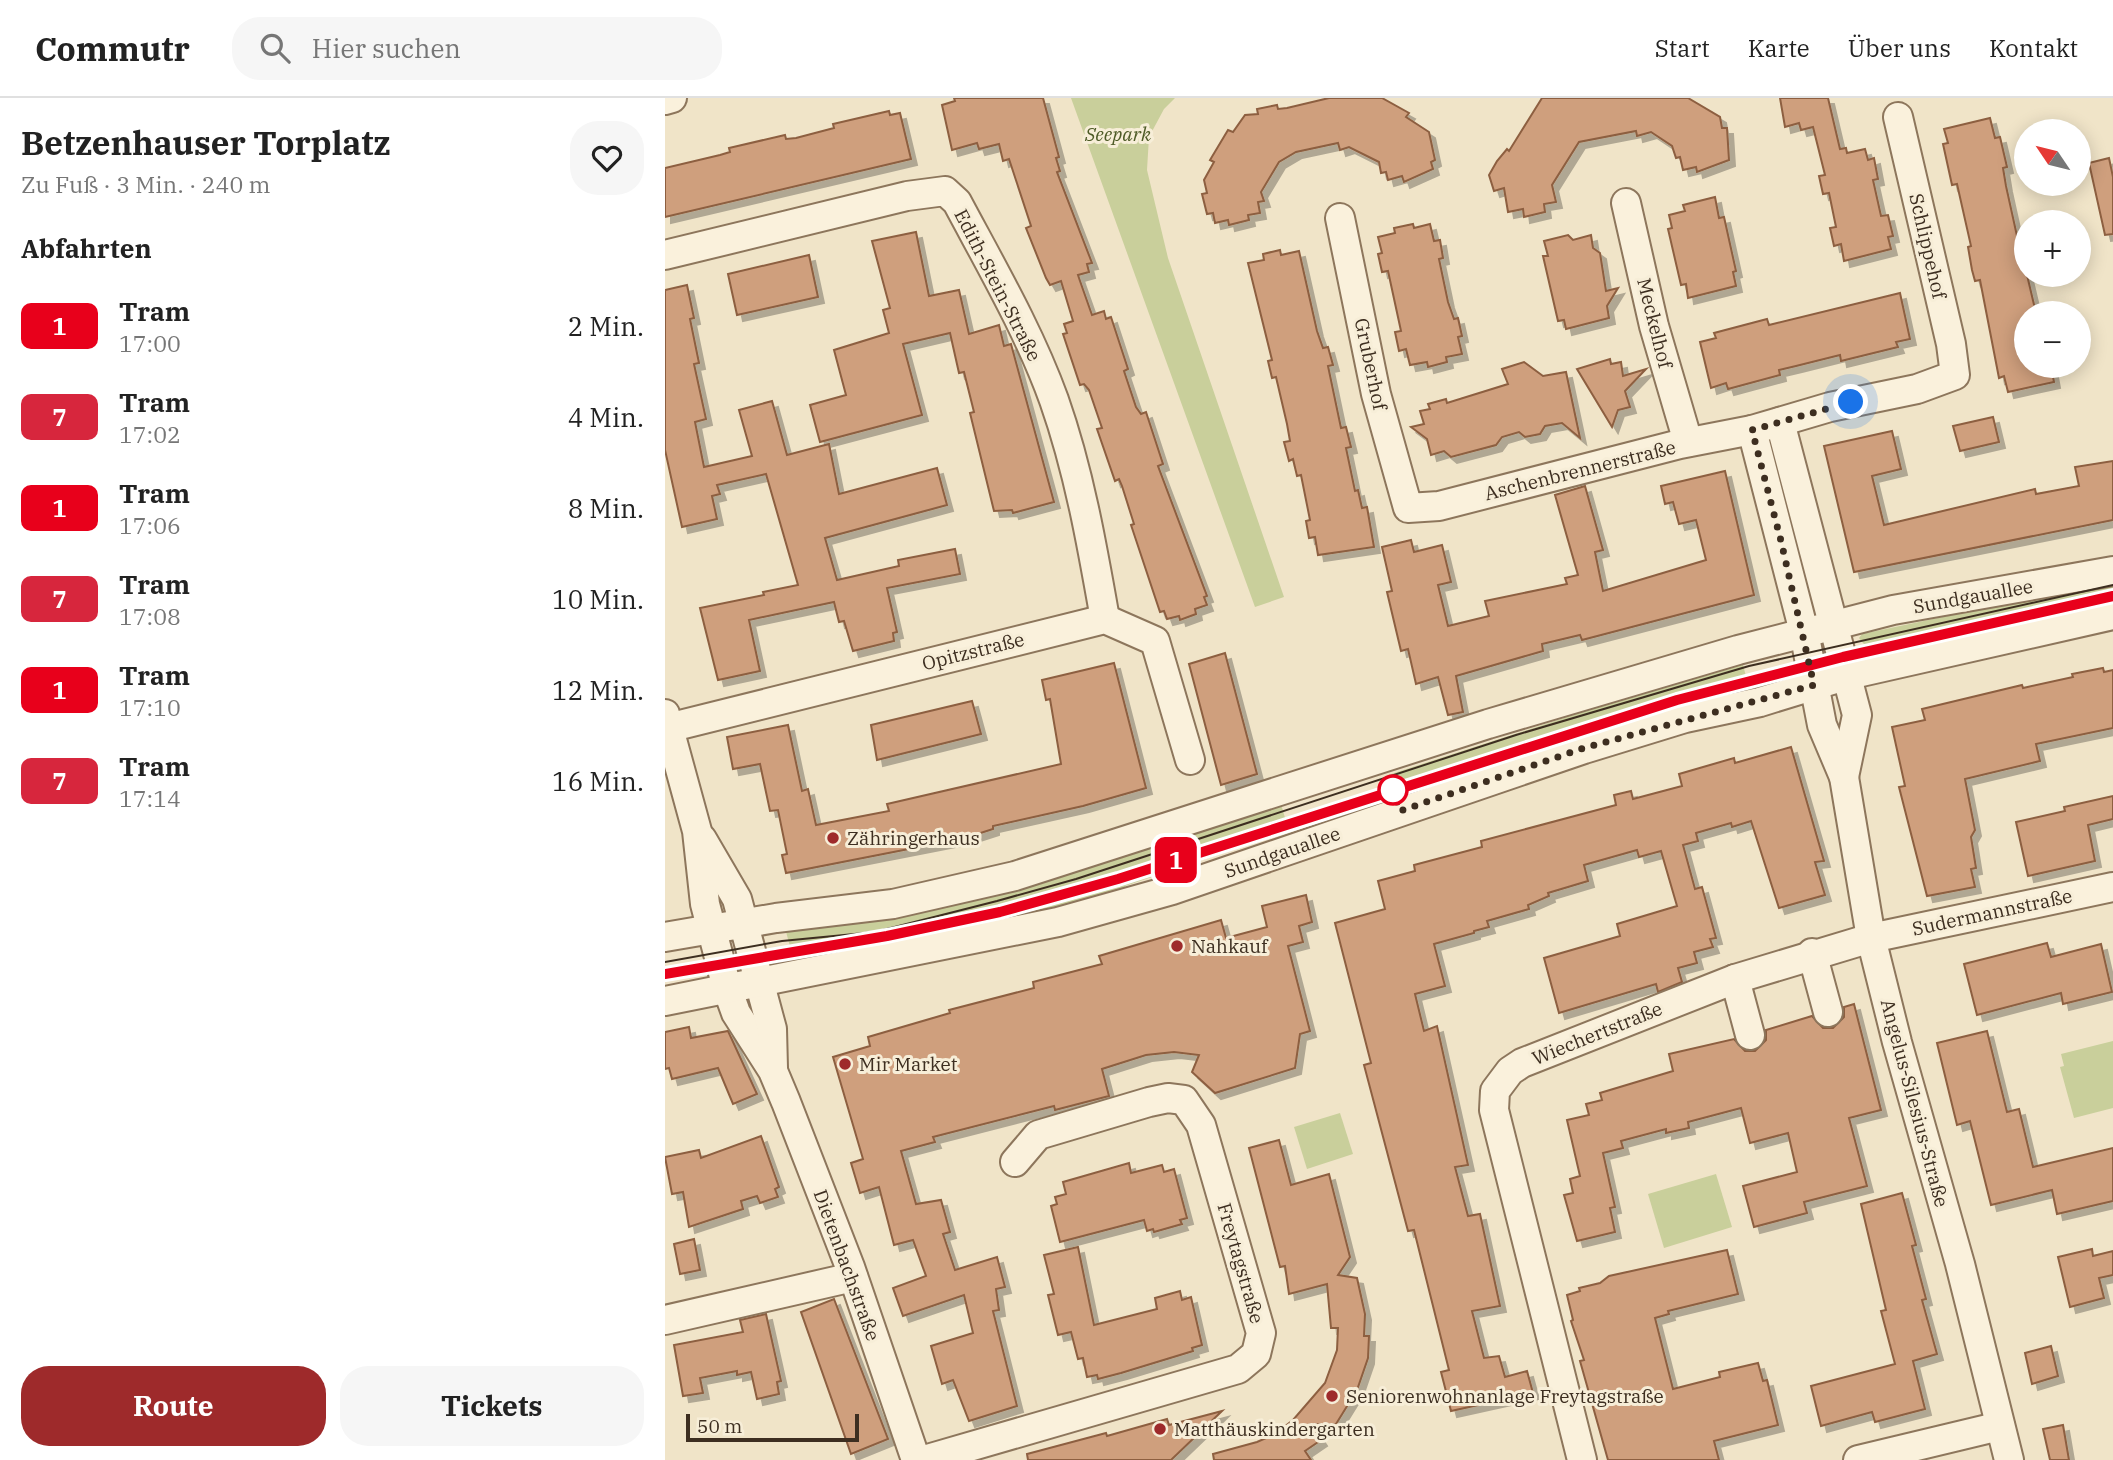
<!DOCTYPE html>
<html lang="de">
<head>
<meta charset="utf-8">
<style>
	:root { --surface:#fff; --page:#f6f6f6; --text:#222; --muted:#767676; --line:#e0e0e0; --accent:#9e2a2b }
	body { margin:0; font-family:"IBM Plex Serif",serif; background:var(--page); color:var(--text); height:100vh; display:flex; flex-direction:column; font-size:26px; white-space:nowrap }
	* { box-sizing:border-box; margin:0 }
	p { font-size:23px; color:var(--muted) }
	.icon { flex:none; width:38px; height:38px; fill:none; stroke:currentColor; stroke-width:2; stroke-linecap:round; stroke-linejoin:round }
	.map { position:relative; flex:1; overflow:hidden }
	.details { display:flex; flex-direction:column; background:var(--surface); width:665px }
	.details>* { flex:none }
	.badge { padding:0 14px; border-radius:10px; font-size:24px; line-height:46px }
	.needle { width:46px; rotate:305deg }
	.tools { position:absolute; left:1349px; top:21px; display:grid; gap:14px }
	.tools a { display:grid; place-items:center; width:77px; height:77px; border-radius:50%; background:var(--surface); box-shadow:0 4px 18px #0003; font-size:35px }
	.scale { position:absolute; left:21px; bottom:18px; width:173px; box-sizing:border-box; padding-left:7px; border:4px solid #3d2e20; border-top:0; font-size:19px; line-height:24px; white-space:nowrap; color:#3d2e20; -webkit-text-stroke:5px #f7eed8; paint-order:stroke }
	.you { position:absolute; width:35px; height:35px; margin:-18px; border:5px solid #fff; border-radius:50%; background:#1a73e8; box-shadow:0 0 0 10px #1a73e833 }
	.map>.badge { position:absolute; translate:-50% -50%; box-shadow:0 0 0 4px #fff }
	h2 { padding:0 21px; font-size:26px; line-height:63px }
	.round { display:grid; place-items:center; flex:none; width:74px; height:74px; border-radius:28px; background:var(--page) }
	.summary { display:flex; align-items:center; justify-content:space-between; height:119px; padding:0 21px }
	h1 { font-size:33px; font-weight:700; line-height:52px }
	.primary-button { display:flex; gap:14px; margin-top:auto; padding:14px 21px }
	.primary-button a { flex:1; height:80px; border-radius:28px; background:var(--accent); color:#fff; font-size:28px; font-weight:700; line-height:80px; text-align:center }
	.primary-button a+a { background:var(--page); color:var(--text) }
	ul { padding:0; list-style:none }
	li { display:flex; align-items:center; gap:21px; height:91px; padding:0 21px }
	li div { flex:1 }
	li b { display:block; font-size:26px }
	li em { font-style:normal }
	li .badge { min-width:77px; font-weight:700; text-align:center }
	header { display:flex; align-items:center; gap:42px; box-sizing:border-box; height:98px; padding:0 35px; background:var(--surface); border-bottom:2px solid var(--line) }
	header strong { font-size:33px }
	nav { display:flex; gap:38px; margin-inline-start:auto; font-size:24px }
	.search { width:490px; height:63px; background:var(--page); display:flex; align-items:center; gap:18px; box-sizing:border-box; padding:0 24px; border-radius:28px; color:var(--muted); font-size:26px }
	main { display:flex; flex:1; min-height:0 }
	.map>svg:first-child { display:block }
	.green { fill:#c9cf9b }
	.building { fill:#cf9f7d; stroke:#8d5f41; stroke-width:2; filter:url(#shadow) }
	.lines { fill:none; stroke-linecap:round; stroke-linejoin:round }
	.minor-casing { stroke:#8d765c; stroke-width:32 }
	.minor { stroke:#faf1dc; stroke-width:28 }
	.tram { stroke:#3d2e20; stroke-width:2 }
	.line-casing { stroke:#fff; stroke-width:16 }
	.line { stroke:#e8001b; stroke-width:10 }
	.walk { stroke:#3d2e20; stroke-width:7; stroke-dasharray:0 12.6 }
	.stop-dot { fill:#fff; stroke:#e8001b; stroke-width:3.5 }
	.poi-dot { fill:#9e2a2b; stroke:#f7eed8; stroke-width:2.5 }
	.labels { text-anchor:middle; stroke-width:6; stroke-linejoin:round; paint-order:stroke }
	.park-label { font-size:19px; font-style:italic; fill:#4d5a26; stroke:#f7eed8 }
	.street-label { font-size:19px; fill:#3d2e20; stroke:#f7eed8 }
	.poi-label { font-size:19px; fill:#3d2e20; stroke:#f7eed8; text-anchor:start }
</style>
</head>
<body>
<header>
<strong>Commutr</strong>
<div class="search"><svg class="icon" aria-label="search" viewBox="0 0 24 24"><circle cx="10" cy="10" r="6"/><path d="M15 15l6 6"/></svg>Hier suchen</div>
<nav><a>Start</a><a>Karte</a><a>Über uns</a><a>Kontakt</a></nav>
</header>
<main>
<section class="details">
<div class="summary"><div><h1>Betzenhauser Torplatz</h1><p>Zu Fuß · 3 Min. · 240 m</p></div><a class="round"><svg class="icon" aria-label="heart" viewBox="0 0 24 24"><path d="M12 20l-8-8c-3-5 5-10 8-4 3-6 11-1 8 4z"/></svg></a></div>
<h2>Abfahrten</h2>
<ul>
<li><span class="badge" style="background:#e8001b;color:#fff">1</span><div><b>Tram</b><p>17:00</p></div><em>2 Min.</em></li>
<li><span class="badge" style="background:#d7263d;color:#fff">7</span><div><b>Tram</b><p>17:02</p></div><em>4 Min.</em></li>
<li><span class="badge" style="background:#e8001b;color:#fff">1</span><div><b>Tram</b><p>17:06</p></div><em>8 Min.</em></li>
<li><span class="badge" style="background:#d7263d;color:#fff">7</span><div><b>Tram</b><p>17:08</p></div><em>10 Min.</em></li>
<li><span class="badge" style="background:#e8001b;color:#fff">1</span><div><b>Tram</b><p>17:10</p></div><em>12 Min.</em></li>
<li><span class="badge" style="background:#d7263d;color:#fff">7</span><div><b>Tram</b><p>17:14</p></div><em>16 Min.</em></li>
</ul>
<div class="primary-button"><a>Route</a><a>Tickets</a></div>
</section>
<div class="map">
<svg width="1448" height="1362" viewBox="0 0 1448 1362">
	<defs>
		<filter id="shadow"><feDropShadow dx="6" dy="6" stdDeviation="0" flood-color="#0004"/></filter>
	</defs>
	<rect width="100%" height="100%" fill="#f0e4c8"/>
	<g class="green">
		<polygon points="406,0 510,0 499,11 484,39 482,72 503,160 619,499 590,509"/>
		<polygon points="1448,483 1448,504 1207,556 1194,540 1197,536"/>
		<polygon points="1076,559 1085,594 728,705 720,678 899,620 897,609"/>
		<polygon points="615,703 624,733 460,788 462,798 130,867 120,830"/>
		<polygon points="1448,943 1448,1010 1409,1020 1395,969 1399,968 1396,956"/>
		<polygon points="675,1015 688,1056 642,1071 629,1029"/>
		<polygon points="1051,1076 1067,1129 999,1150 983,1096"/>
	</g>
	<g class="building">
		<polygon points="289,0 378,0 394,59 391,60 395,73 392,74 427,165 422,166 424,174 413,177 415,183 427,217 439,213 441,221 446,219 463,271 459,273 471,309 476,316 481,314 498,366 493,368 542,498 539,499 542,507 530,511 531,516 515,522 514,518 502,521 499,513 495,514 466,427 469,426 457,388 454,381 450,383 432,331 437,330 424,292 419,286 415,287 398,236 402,235 399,226 408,223 396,183 385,187 381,180 361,130 366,128 344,61 338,63 334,46 314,51 312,45 287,52 277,7 290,3"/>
		<polygon points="664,0 717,0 744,15 741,19 764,34 770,62 766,64 768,71 739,84 737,78 723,82 721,74 716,75 714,64 684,49 675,52 673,45 631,54 614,64 596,94 599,103 593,104 595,115 583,117 584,122 564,127 563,122 550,125 548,115 542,116 537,96 542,95 539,82 549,64 545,62 563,32 568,34 580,17 593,16 592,11 612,7 613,11 622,10"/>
		<polygon points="877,0 1023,0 1055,19 1057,30 1062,30 1064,62 1032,74 1031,69 1018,72 1015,59 1011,60 1007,48 986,34 972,38 971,33 914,44 887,87 891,104 879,106 880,114 859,119 858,111 843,114 839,90 829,93 824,77 832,63 842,51 844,53"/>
		<polygon points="1115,0 1163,0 1175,51 1181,50 1182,55 1200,51 1203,62 1209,60 1213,81 1208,82 1216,118 1223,117 1228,138 1223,139 1226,151 1179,163 1176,146 1169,148 1165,130 1171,129 1164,95 1158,96 1154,78 1160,77 1148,29 1136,32 1134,25 1120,29"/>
		<polygon points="224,13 225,17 235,15 246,61 0,119 0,70 55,57 65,54 64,50 120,37 121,41 131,40 169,30 168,26"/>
		<polygon points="1325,20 1330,40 1335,39 1342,69 1338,70 1341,88 1352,138 1358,136 1362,177 1371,215 1362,215 1362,268 1386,268 1389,284 1343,294 1339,278 1334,280 1315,182 1310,183 1307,172 1303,149 1306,148 1292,86 1287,87 1278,46 1283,45 1279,31"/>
		<polygon points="1444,60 1448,79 1448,136 1440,137 1424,65"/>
		<polygon points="1050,99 1054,120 1059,119 1071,173 1068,174 1071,188 1023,200 1021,186 1016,187 1003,131 1007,130 1004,117 1020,113 1018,107"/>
		<polygon points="748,126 749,130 765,126 769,143 775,142 778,160 774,161 783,204 789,221 793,220 797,238 793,239 797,256 781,259 782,264 763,269 762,264 745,267 741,251 734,253 730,234 736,233 723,173 717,174 713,156 717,155 713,139 730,135 729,130"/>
		<polygon points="251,134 264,198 294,192 304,236 334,227 339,248 346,246 389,404 348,415 347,412 329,413 305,315 309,314 299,274 294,275 285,235 238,246 257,317 155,344 145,307 181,297 169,252 224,235 218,212 225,210 207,143"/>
		<polygon points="903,137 908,142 926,137 928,150 935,155 941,193 953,190 942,208 944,220 901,231 899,222 893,223 878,158 883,158 879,143"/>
		<polygon points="615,152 616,157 634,153 652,233 658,250 663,249 668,267 663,268 676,330 681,329 686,349 681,350 690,393 693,392 697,410 702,409 709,449 653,457 650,439 644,440 641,423 645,422 636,377 632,378 628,361 624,363 619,344 625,343 622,326 611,279 607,280 603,263 607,262 583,165 599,162 598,156"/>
		<polygon points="144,157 153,199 72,217 63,176"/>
		<polygon points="22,187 29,220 25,221 34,265 29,266 41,321 30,324 39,369 87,358 74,312 107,303 122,357 164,346 174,396 272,370 282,407 160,440 172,482 234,468 233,462 290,451 295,476 222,490 232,534 228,535 229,543 188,553 179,523 174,524 169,504 84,522 95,573 53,582 35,510 99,497 98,494 133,487 101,376 52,387 55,396 47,398 52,421 17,429 0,352 0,192"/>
		<polygon points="1235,195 1245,241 1231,244 1233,249 1176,263 1175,257 1131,268 1114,272 1115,277 1063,291 1061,285 1046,290 1035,244 1051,240 1049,235 1102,221 1104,227"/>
		<polygon points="945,261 946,266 956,264 958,278 981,271 960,293 965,309 953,312 947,329 912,271"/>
		<polygon points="859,264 878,278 901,274 915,340 897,325 880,328 875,336 860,339 854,334 837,339 831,347 786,359 779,353 766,357 762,341 746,329 759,326 755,313 765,311 763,306 781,301 782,305 843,286 837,271"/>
		<polygon points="1328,319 1334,344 1295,353 1288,328"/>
		<polygon points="1227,333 1236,371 1207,378 1219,427 1370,391 1371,396 1414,388 1410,369 1448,363 1448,422 1189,474 1159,348"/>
		<polygon points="1060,373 1089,497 917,542 915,537 877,546 878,553 791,578 798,614 783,617 773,579 751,586 743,551 736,553 722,494 727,493 717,449 746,442 749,454 777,447 786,484 773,487 783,528 824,518 820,503 902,486 900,480 913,477 890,397 920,388 938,452 930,454 938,493 1041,462 1031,422 1014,426 1008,404 1000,406 996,388"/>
		<polygon points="560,555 592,676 556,687 524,566"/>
		<polygon points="449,565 481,690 418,708 328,728 328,731 300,740 121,775 117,757 122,756 113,712 105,713 95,666 68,671 62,639 123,627 137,693 143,691 151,727 224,713 222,706 396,666 385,601 381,602 377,582"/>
		<polygon points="1438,570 1439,574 1448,572 1448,630 1371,646 1375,663 1300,681 1310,732 1306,739 1311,770 1306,771 1310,789 1262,798 1234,689 1240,688 1227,629 1260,622 1257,611 1357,587 1358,590 1408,579 1407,576"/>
		<polygon points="307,603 316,636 212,662 206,627"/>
		<polygon points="1126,649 1159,763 1150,764 1160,797 1114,810 1086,723 1067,729 1066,725 1031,735 1033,743 1018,747 1030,791 1037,789 1051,840 1045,841 1048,849 1029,854 1032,865 1013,870 1017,884 993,894 991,886 894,915 879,860 955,838 952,826 1012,808 996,753 974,759 972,752 919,767 923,783 883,795 884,798 863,807 864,811 822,823 824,829 809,833 809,835 769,846 780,888 750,896 759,933 772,928 803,1067 790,1069 803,1118 815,1116 835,1208 807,1213 819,1260 834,1258 840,1279 862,1273 868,1295 786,1313 776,1274 784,1272 749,1132 743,1133 699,967 706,965 670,825 720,811 713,783 750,773 749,767 817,749 816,743 951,707 949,697 966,693 968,701 1017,688 1014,676 1069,660 1070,665"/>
		<polygon points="1448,698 1448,721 1423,727 1430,763 1363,778 1351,724 1400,713 1399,709"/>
		<polygon points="641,797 647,824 634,828 638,844 623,848 645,933 635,936 630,970 550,995 527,974 534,957 509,954 481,957 437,971 444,998 390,1012 389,1008 268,1039 270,1044 236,1053 251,1106 276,1102 285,1134 278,1136 290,1172 332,1159 340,1189 331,1191 334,1212 328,1213 352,1308 304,1323 288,1282 277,1286 266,1248 308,1235 299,1197 238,1218 228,1190 261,1178 248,1142 229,1147 214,1089 195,1095 186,1065 198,1061 168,959 205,948 203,939 285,915 284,912 369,890 368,884 437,866 434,858 556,822 561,840 602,829 597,808"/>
		<polygon points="1382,845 1386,859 1436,846 1447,894 1398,906 1396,895 1312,917 1299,866"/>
		<polygon points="1189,906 1216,1012 1184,1020 1202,1088 1139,1104 1142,1115 1089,1129 1078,1088 1132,1074 1123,1035 1085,1045 1076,1010 1023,1024 1024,1030 1001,1035 1001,1031 956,1043 958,1050 938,1055 950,1109 945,1110 950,1134 912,1143 899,1097 908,1095 905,1081 915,1078 902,1022 924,1017 921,1006 937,1002 935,995 1008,973 1004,956 1069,941 1080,953 1090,953 1101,942 1101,932 1147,918 1158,930 1168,930 1179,919 1179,909"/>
		<polygon points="24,929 26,940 63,933 92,996 68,1006 53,970 7,981 4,970 0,971 0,934"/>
		<polygon points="1322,933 1342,1014 1354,1011 1368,1069 1448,1050 1448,1103 1392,1116 1387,1092 1326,1107 1305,1023 1292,1027 1272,945"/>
		<polygon points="96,1038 114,1089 110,1091 113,1099 95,1105 92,1098 76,1103 78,1111 24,1129 18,1094 7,1096 0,1059 34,1052 36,1060"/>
		<polygon points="614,1042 626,1087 664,1076 685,1159 673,1177 692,1180 700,1216 699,1238 704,1238 703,1260 692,1292 671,1326 645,1326 656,1342 640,1353 646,1362 549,1362 548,1356 592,1344 610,1336 628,1322 660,1285 672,1252 673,1230 666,1230 662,1186 624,1196 620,1168 615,1169 584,1050"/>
		<polygon points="464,1065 466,1075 497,1067 499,1074 509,1071 522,1120 515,1122 517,1126 489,1134 488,1131 482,1133 479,1122 395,1144 386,1108 392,1106 390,1099 401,1096 398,1084"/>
		<polygon points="1237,1095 1251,1147 1247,1148 1261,1201 1257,1202 1272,1256 1248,1263 1260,1311 1210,1324 1207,1314 1156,1328 1146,1288 1230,1266 1216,1213 1221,1212 1196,1106"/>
		<polygon points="29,1141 35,1172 15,1176 9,1146"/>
		<polygon points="413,1149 429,1227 492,1211 490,1200 515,1193 517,1202 526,1199 537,1247 527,1250 528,1253 456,1275 433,1281 432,1277 422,1279 418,1260 413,1261 406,1234 393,1237 383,1197 389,1196 379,1157"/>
		<polygon points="1427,1151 1428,1158 1448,1153 1448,1177 1434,1180 1439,1200 1405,1209 1393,1159"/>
		<polygon points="1062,1152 1073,1196 1003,1213 1004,1216 990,1220 1008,1291 1055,1279 1054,1274 1093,1265 1098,1283 1102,1282 1113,1327 1049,1343 1054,1362 943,1362 915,1263 919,1262 906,1223 908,1222 902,1197 915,1193 914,1190 935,1185 944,1178"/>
		<polygon points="169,1201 223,1341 186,1356 136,1214"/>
		<polygon points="101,1216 116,1283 112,1284 114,1296 92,1301 86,1274 72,1277 72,1273 35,1280 38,1295 18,1298 9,1247 78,1234 75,1222"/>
		<polygon points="1386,1248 1393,1278 1367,1286 1360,1255"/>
		<polygon points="557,1313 506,1362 363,1362 362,1356 441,1335 442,1338 502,1321 504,1327"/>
		<polygon points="1398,1327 1404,1362 1385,1362 1378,1331"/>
	</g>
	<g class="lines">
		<defs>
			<g id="minor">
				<polyline points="0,2 7,0"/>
				<polyline points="961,105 989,228 1023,344"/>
				<polyline points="675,120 711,296 743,410 774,408 1015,346 1087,332 1165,309 1252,291 1290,277 1286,246 1233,19"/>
				<path d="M0,157l242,-59 38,-5 12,11c34,64 72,129 97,198 25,71 38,145 51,219"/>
				<polyline points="1115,324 1192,617 1179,679"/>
				<polyline points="1087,332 1139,534 1157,627 1179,679 1206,840 1232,944 1295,1166 1344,1362"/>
				<polyline points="0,616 32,733 40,806 62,890 71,915 108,973 121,1004 185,1169 251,1362"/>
				<polyline points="3,630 440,521 490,543 525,662"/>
				<polyline points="37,741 72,801 107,931 108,970"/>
				<polyline points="0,839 111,820 228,806 350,778 823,626 1073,552 1228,512 1448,473"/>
				<polyline points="1147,855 1163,914"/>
				<polyline points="1070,881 1085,937"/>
				<polyline points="0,903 393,824 507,792 919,651 1020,620 1095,604 1183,577 1448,517"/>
				<polyline points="0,1222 188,1179"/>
				<polyline points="259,1362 573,1271 591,1256 596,1235 536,1027 519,1002 503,1000 484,1004 373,1037 350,1064"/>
				<polyline points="917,1362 829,1012 830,993 845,973 857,965 1070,881 1206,840 1448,789"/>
				<polyline points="1193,1362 1335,1328"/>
			</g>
		</defs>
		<use href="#minor" class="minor-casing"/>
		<use href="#minor" class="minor"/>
		<g class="tram">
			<polyline points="299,821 453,781 986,609 1089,580 1448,497"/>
			<polyline points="0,864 117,843 210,834 332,803 411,781 851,637 1084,568 1448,487"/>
			<polyline points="0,876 145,850"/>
		</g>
	</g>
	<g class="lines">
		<defs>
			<polyline id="line" points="0,876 222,838 335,814 453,781 1012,602 1178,559 1448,498"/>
		</defs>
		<use href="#line" class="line-casing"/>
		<use href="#line" class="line"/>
		<polyline class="walk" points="728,692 735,713 919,650 1149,587 1116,443 1087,332 1186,304"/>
	</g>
	<circle class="stop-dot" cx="728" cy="692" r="14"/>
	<g class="poi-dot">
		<circle cx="168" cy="740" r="7"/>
		<circle cx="512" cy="848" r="7"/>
		<circle cx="180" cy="966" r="7"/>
		<circle cx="667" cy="1298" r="7"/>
		<circle cx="495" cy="1331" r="7"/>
	</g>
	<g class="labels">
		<g class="park-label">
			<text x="453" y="43">Seepark</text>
		</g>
		<g class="street-label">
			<text transform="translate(1263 148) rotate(77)" y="7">Schlippehof</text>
			<text transform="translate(333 187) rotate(63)" y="7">Edith-Stein-Straße</text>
			<text transform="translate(990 225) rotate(76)" y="7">Meckelhof</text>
			<text transform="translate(706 266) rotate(78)" y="7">Gruberhof</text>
			<text transform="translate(915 372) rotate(-14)" y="7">Aschenbrennerstraße</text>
			<text transform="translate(1308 498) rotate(-10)" y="7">Sundgauallee</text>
			<text transform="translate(308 553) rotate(-14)" y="7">Opitzstraße</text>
			<text transform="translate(617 754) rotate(-19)" y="7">Sundgauallee</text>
			<text transform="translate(1327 814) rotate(-12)" y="7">Sudermannstraße</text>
			<text transform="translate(932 935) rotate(-22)" y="7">Wiechertstraße</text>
			<text transform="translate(1250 1005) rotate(75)" y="7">Angelus-Silesius-Straße</text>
			<text transform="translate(576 1165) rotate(74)" y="7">Freytagstraße</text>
			<text transform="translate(182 1167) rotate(70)" y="7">Dietenbachstraße</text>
		</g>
		<g class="poi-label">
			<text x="182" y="747">Zähringerhaus</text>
			<text x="526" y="855">Nahkauf</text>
			<text x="194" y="973">Mir Market</text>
			<text x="681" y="1305">Seniorenwohnanlage Freytagstraße</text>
			<text x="509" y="1338">Matthäuskindergarten</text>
		</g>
	</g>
</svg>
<div class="tools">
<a><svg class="needle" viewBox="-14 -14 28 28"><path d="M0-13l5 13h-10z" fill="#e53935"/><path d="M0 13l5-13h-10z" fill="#767676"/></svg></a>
<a>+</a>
<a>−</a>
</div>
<div class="scale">50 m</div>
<div class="you" style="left:1186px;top:304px"></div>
<b class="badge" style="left:511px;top:762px;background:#e8001b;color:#fff">1</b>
</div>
</main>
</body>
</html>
